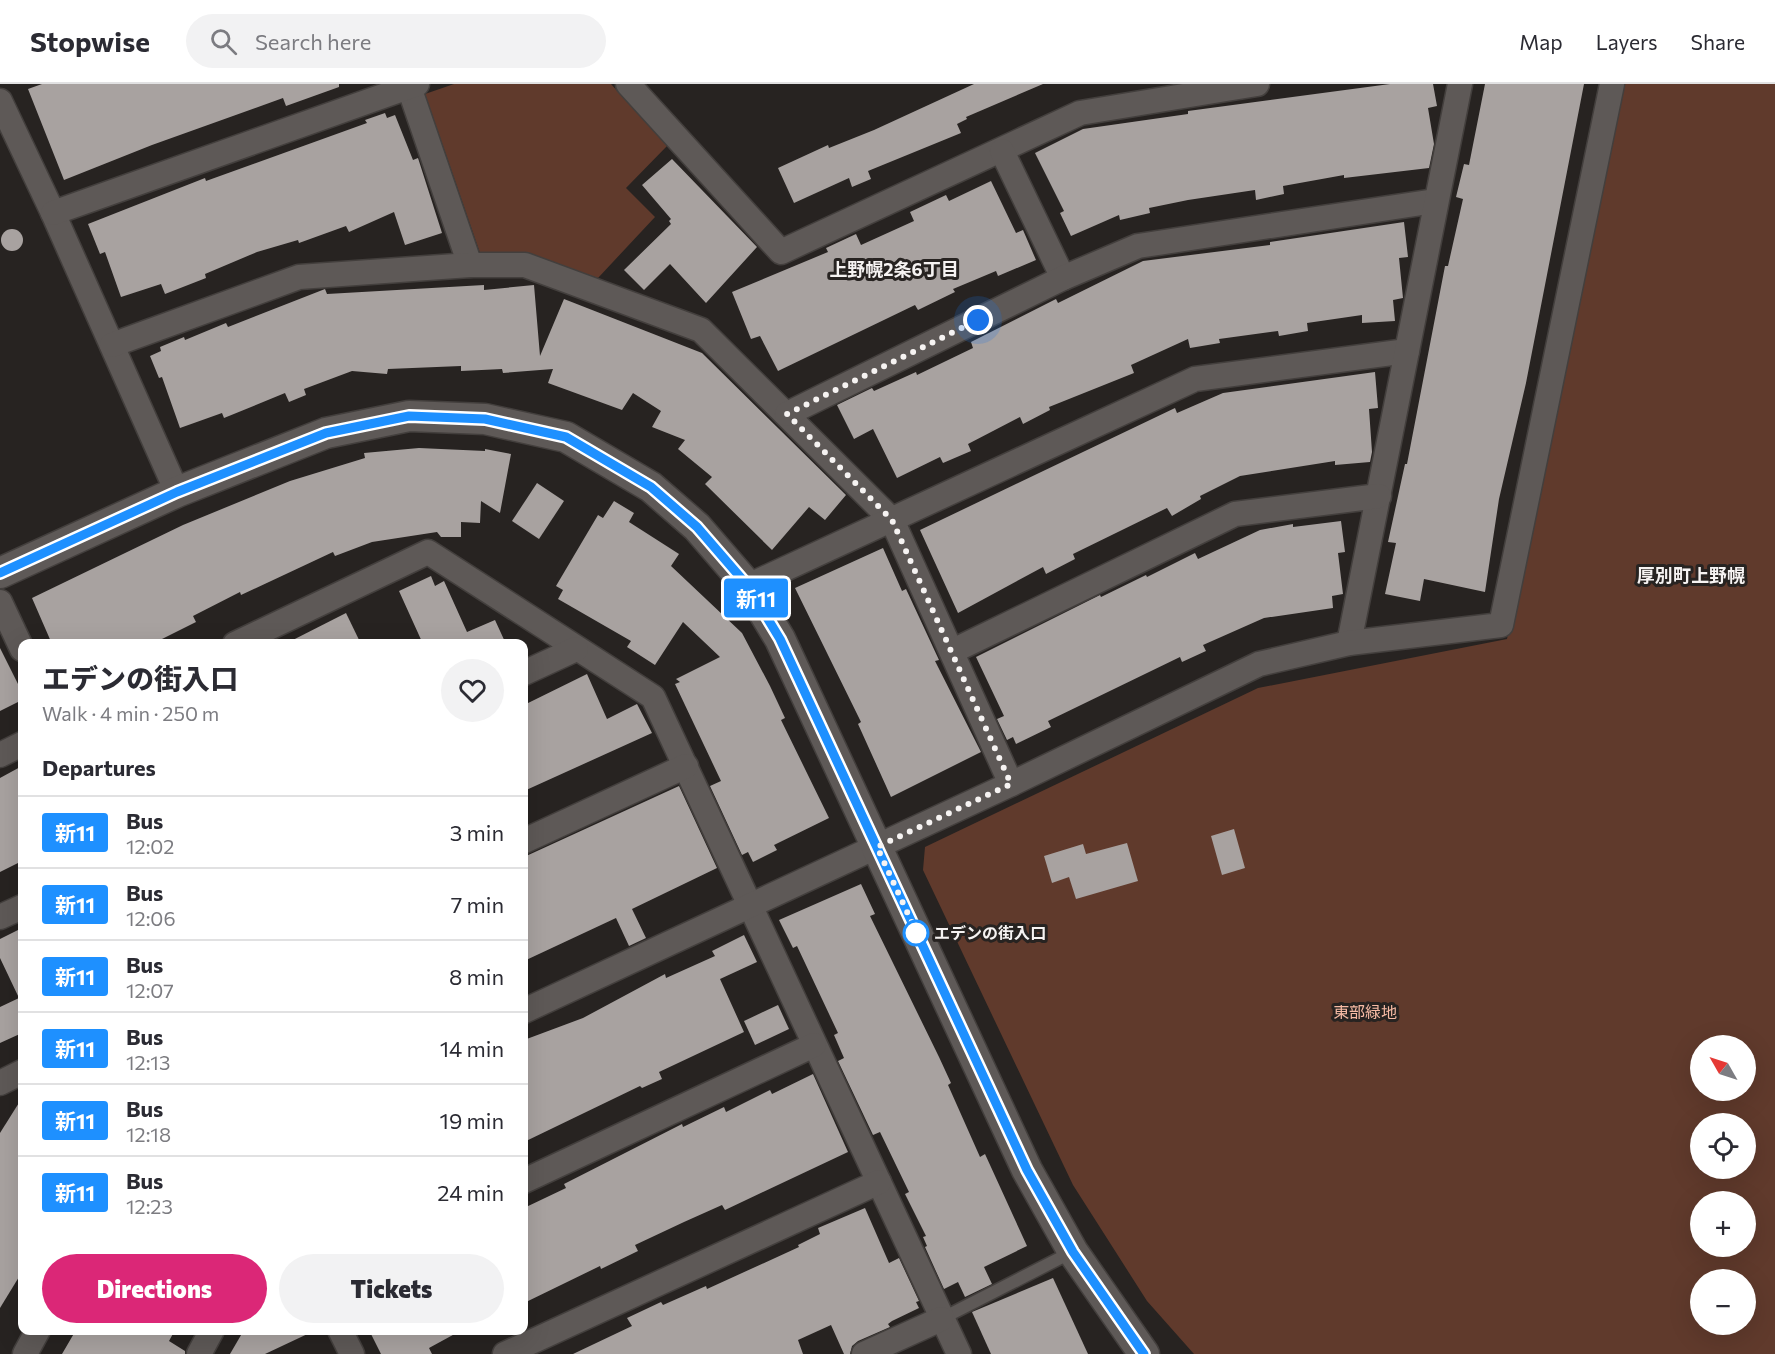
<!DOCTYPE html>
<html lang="en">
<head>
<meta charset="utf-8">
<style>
	:root { --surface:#fff; --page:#f2f2f3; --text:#2b2b33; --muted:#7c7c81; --line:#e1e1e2; --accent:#db2777 }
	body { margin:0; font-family:Commissioner,"Noto Sans JP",sans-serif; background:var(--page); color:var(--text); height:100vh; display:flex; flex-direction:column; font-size:22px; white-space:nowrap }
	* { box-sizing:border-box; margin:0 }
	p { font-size:20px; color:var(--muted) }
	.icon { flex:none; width:33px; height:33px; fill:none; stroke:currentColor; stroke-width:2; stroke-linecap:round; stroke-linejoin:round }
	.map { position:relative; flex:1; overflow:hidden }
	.side { position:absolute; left:18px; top:555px; width:510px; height:696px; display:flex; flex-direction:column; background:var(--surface); border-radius:12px; box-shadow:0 6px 24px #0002 }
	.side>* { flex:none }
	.badge { padding:0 12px; border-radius:4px; font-size:21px; line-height:39px }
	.needle { width:39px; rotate:309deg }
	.controls { position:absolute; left:1690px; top:951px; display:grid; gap:12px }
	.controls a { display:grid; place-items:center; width:66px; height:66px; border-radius:50%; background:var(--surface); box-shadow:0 6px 24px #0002; font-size:30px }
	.you { position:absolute; width:30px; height:30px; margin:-15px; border:4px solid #fff; border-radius:50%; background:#1a73e8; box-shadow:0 0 0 9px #1a73e833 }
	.map>.badge { position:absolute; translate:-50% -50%; box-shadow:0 0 0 3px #fff }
	h2 { padding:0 24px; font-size:22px; line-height:54px }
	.round { display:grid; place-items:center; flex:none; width:63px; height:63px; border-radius:32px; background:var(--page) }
	.summary { display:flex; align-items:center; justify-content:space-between; height:102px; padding:0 24px }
	h1 { font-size:28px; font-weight:800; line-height:45px }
	.action { display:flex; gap:12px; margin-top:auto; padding:12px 24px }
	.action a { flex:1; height:69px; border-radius:36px; background:var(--accent); color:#fff; font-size:24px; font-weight:800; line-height:69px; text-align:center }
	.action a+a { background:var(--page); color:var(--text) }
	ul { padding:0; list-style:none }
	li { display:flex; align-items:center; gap:18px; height:72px; padding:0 24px; border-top:2px solid var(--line) }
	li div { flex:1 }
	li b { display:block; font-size:22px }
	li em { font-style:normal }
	li .badge { min-width:66px; font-weight:700; text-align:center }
	header { display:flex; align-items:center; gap:36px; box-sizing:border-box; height:84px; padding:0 30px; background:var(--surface); border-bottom:2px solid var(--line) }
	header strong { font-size:28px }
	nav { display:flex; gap:33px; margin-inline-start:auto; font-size:21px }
	.search { width:420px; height:54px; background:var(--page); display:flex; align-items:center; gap:15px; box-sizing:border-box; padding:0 21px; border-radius:33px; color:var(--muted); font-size:22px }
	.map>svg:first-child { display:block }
	.green { fill:#603a2c; fill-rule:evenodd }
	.building { fill:#a8a2a0 }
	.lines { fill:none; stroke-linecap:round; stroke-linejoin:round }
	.service-casing { stroke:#433f3d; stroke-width:15 }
	.minor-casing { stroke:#433f3d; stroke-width:27 }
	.tertiary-casing { stroke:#433f3d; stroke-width:33 }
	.service { stroke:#5e5957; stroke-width:12 }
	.minor { stroke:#5e5957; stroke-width:24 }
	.tertiary { stroke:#5e5957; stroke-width:30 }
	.line-casing { stroke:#fff; stroke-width:14 }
	.line { stroke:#1e90ff; stroke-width:9 }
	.walk { stroke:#f6f3f2; stroke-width:6; stroke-dasharray:0 10.8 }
	.stop-dot { fill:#fff; stroke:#1e90ff; stroke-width:3 }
	.labels { text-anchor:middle; stroke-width:6; stroke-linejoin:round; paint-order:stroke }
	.stop-label { font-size:16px; font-weight:bold; fill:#f6f3f2; stroke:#272321; text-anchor:start }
	.park-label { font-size:16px; fill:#f7bba5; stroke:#272321 }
	.neighbourhood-label { font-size:18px; font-weight:bold; fill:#f6f3f2; stroke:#272321 }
</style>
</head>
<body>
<header>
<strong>Stopwise</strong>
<div class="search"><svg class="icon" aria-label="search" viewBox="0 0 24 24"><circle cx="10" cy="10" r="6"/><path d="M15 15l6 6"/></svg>Search here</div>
<nav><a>Map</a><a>Layers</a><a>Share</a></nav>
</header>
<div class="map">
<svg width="1775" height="1270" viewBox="0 0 1775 1270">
	<rect width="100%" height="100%" fill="#272321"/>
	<g class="green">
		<polygon points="454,0 611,0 667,62 626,104 655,133 598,194 531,172 481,172 425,10"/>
		<path d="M1624,0h151v1270h-581l-47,-53 -74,-116 -150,-315 2,-23 333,-159 249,-49zM1701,962h45v44h-45zM1701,1040h45v44h-45zM1701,1118h45v44h-45zM1701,1196h45v44h-45z"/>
	</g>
	<g class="building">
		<polygon points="42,0 339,0 339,3 286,22 283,14 152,61 64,96 28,5"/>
		<polygon points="974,0 1043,0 966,33 967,35 957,40 961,49 868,87 871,95 852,103 849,94 794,119 778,84 828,61 829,64 874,46"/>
		<polygon points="1390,0 1433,0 1437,22 1428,24 1434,60 1429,84 1344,94 1344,91 1283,102 1284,110 1256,116 1255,106 1188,116 1149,124 1150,129 1120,136 1119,131 1071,152 1060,129 1064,127 1035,69 1083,45 1188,30 1188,27"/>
		<polygon points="1485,0 1584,0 1526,299 1499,415 1485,508 1424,495 1420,517 1385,510 1396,459 1388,458 1405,380 1407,380 1445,182 1448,182 1463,115 1456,113 1464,80 1469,81"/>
		<polygon points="385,29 387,34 395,31 413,76 418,74 442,149 405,161 394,128 349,148 346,142 299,159 298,156 257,168 205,190 206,194 165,210 161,200 121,213 105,168 100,170 88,140 205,94 206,97 367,39 365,36"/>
		<polygon points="672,75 757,163 706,219 670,180 644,206 624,186 671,140 669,137 671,135 642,101"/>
		<polygon points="991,97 1016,149 1023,146 1036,176 998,192 996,187 953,205 955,208 918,226 915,221 778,287 760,252 751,255 732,208 828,168 826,164 856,150 861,161 914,137 910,128 946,111 949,117"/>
		<polygon points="1404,138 1408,173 1399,174 1403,214 1393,216 1395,237 1362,239 1362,231 1307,239 1308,247 1279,252 1278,247 1219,255 1220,259 1190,264 1188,255 1131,281 1134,289 1049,323 1050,326 1023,340 1020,333 968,360 971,367 943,379 940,373 897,394 873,345 854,355 837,321 872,304 874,307 916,288 917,291 973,264 971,258 1056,215 1058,219 1143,177 1270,161 1270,158"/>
		<circle cx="12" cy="156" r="11"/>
		<polygon points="484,201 484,206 534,201 540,272 564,215 702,269 846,411 825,436 809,423 772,466 705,400 712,393 678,365 685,356 652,343 661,327 633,309 622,326 548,299 553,285 503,289 502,285 461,287 461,282 388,285 387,290 352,287 304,305 306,311 289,318 285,309 224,334 222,329 180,344 162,293 159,294 150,272 161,267 160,263 184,253 185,256 226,239 228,243 325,205 327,210"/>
		<polygon points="1375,288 1378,324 1369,325 1372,368 1370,378 1335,381 1335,377 1240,392 1200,412 1201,415 1172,432 1167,424 1073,470 1075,475 1046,490 1043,483 958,529 920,446 1175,324 1177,329 1223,309"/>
		<polygon points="419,364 485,367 485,365 511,370 500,429 481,417 480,439 461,438 461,453 441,453 437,448 372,458 335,472 333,468 241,511 240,508 193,532 196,538 152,560 52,560 32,514 183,441 290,397 365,374 364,369"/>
		<polygon points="537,399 564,417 539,455 512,437"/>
		<polygon points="614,417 634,429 629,438 679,470 671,482 742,549 770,602 785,634 781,636 829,734 774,761 777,766 753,778 748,768 742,771 710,702 721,697 675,600 680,598 676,595 720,573 683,538 655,581 627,563 631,557 558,515 563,506 556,502 598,431 603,434"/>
		<polygon points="1341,437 1345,468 1338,469 1343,510 1332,512 1333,524 1264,534 1203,561 1206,567 1182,578 1180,573 1048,637 1051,643 1016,660 1013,653 1007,656 997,635 1004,632 976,573 1100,511 1101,513 1146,491 1147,493 1195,469 1198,475 1260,446 1293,440 1293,443"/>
		<polygon points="883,464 902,507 906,505 939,576 935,577 981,668 891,713 858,640 861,638 795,504"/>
		<polygon points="431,492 435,502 444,497 467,548 495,536 506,560 423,560 399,507"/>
		<polygon points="346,529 361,560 285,560"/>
		<polygon points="0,564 22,608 22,616 0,627"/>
		<polygon points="587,590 607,635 637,620 652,649 524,707 524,621"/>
		<polygon points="22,682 22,777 0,788 0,694"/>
		<polygon points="679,702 717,784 632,825 646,854 629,862 616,834 524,877 524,773"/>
		<polygon points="1234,745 1245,784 1222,791 1211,752"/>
		<polygon points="1127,759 1138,797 1076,815 1069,793 1052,799 1044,772 1083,760 1086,770"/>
		<polygon points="861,800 875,830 870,832 939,973 951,999 948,1001 980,1073 985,1070 1027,1162 984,1183 992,1200 965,1213 958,1198 944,1205 925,1163 927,1162 923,1153 926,1152 905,1110 909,1108 880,1048 873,1051 838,977 844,974 834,951 838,949 797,862 793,864 779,836"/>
		<polygon points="22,844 22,949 0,959 0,923 19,914 0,874 0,855"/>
		<polygon points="744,851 757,878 720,895 744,948 659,988 662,995 642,1004 640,1002 524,1058 524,956 583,934 665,890 666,894 715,872 712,867"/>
		<polygon points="778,921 789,945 755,961 744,937"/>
		<polygon points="813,990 848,1068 725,1126 722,1121 684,1138 635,1161 638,1167 601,1185 600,1182 524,1219 524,1124 566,1104 564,1100 682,1040 683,1043 724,1023 726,1028 770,1006 772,1010"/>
		<polygon points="22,1014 22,1188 0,1224 0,1049"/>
		<polygon points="865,1124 889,1179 899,1174 919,1217 916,1218 919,1224 892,1237 888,1240 890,1243 858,1257 852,1262 850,1270 844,1270 831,1241 798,1256 803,1270 573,1270 632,1242 627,1234 661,1218 663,1221 706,1202 707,1205 799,1163 798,1161 820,1150 818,1144"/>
		<polygon points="1053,1194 1088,1270 991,1270 972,1228"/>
		<polygon points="76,1246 175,1246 169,1257 185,1267 185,1270 62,1270"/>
		<polygon points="244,1246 316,1246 265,1270 230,1270"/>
		<polygon points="369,1246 462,1246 429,1264 432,1270 381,1270"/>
	</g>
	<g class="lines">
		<defs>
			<polyline id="service" points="941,1235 1072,1168"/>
			<g id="minor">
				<polyline points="628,0 781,168 1080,29 1257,0"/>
				<polyline points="409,3 470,181"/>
				<polyline points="0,17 53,129 177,408"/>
				<polyline points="1002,67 1063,194"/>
				<polyline points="53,129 417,0"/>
				<polyline points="112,261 299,193 470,181 525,181 701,246 892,436 1011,700"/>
				<polyline points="787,330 1063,194 1138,162 1435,117"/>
				<polyline points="748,502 1195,295 1407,267"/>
				<polyline points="0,518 22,565"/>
				<polyline points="1349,559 1460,0"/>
				<polyline points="235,560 428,468 653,613 959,1270"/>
				<polyline points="953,567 1235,430 1379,412"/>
				<polyline points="524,589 576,565"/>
				<polyline points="0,671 22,660"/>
				<polyline points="524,757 686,682"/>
				<polyline points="0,833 22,823"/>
				<polyline points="524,927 1011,700 1259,580 1349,559 1501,541 1612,0"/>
				<polyline points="0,999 22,988"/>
				<polyline points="524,1097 814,961"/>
				<polyline points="340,1246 352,1270"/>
				<polyline points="25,1270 38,1246"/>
				<polyline points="199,1270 212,1246"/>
				<polyline points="505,1270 879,1098"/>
				<polyline points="864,1270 941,1235"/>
			</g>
			<polyline id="tertiary" points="0,489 177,408 326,349 409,332 485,335 566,353 651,403 697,443 748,502 780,555 1027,1086 1073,1168 1144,1270"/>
		</defs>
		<use href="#service" class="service-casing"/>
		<use href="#minor" class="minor-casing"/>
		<use href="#tertiary" class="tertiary-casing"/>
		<use href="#service" class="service"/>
		<use href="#minor" class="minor"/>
		<use href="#tertiary" class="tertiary"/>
	</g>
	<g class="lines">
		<defs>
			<polyline id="line" points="0,489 177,408 326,349 409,332 485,335 566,353 651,403 697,443 748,502 780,555 1027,1086 1073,1168 1144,1270"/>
		</defs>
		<use href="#line" class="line-casing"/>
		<use href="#line" class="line"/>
		<polyline class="walk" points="916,849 921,858 877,763 1011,700 892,436 787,330 978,236"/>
	</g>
	<circle class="stop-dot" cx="916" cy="849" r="12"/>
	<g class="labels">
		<g class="stop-label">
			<text x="934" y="855">エデンの街入口</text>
		</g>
		<g class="park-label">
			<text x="1365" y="934">東部緑地</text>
		</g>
		<g class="neighbourhood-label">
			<text x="894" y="192">上野幌2条6丁目</text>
			<text x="1691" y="498">厚別町上野幌</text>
		</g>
	</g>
</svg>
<div class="controls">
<a><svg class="needle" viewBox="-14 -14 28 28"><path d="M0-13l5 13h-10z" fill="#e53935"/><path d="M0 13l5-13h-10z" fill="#7c7c81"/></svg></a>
<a><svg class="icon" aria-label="locate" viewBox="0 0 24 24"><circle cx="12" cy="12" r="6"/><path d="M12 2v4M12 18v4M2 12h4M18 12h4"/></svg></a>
<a>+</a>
<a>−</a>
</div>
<div class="you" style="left:978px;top:236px"></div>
<b class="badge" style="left:756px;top:514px;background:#1e90ff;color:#fff">新11</b>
<section class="side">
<div class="summary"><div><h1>エデンの街入口</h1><p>Walk · 4 min · 250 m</p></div><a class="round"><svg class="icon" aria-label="heart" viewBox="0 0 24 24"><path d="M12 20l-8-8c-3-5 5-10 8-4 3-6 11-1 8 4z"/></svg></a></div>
<h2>Departures</h2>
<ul>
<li><span class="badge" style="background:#1e90ff;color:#fff">新11</span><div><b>Bus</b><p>12:02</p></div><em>3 min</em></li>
<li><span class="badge" style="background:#1e90ff;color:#fff">新11</span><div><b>Bus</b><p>12:06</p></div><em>7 min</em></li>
<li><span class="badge" style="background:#1e90ff;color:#fff">新11</span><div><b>Bus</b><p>12:07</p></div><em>8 min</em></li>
<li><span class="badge" style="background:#1e90ff;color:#fff">新11</span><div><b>Bus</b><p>12:13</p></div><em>14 min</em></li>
<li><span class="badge" style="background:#1e90ff;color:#fff">新11</span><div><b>Bus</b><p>12:18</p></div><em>19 min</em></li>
<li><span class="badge" style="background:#1e90ff;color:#fff">新11</span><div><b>Bus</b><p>12:23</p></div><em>24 min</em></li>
</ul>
<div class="action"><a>Directions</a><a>Tickets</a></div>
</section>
</div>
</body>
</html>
